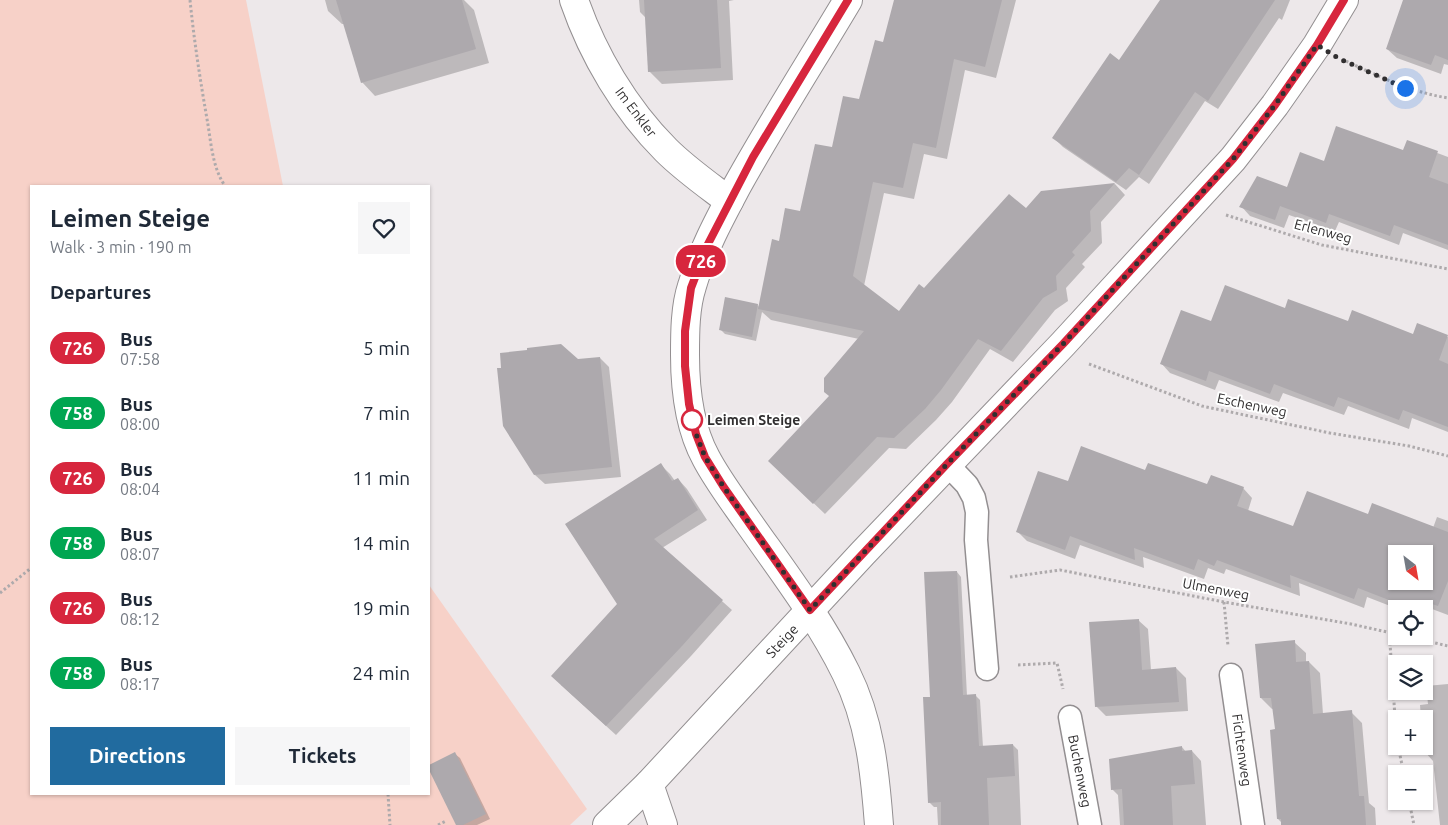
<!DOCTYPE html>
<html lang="en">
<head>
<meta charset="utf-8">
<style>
	:root { --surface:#fff; --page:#f6f6f7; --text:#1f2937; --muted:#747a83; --accent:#216b9f }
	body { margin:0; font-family:Ubuntu,sans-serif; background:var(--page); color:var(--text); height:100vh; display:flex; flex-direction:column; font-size:19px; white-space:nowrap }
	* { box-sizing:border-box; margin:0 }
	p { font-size:16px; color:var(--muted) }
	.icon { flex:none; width:28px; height:28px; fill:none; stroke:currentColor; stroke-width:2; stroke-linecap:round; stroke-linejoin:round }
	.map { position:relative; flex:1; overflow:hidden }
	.details { position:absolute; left:30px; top:185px; width:400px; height:610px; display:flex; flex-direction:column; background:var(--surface); border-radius:0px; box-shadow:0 1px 4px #0004 }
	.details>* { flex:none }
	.badge { padding:0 10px; border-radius:16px; font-size:18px; line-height:32px }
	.needle { width:32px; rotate:149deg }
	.tools { position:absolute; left:1388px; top:545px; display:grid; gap:10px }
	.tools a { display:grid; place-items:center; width:45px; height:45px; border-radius:0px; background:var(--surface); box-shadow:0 1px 4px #0004; font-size:25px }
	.you { position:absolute; width:25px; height:25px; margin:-12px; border:4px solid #fff; border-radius:50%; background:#1a73e8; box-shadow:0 0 0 8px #1a73e833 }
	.map>.badge { position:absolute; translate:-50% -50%; box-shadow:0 0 0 2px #fff }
	h2 { padding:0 20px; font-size:19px; line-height:45px }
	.round { display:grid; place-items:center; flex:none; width:52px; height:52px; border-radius:0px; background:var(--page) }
	.headline { display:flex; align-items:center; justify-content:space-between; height:85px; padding:0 20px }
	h1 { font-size:24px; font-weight:700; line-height:38px }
	.primary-button { display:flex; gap:10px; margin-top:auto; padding:10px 20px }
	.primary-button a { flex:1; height:58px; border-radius:0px; background:var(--accent); color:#fff; font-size:20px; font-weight:700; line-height:58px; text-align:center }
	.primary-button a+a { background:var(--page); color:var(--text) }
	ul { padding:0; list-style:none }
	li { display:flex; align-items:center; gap:15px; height:65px; padding:0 20px }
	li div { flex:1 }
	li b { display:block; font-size:19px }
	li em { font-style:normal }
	li .badge { min-width:55px; font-weight:700; text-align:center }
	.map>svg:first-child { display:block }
	.green { fill:#f7d1c8 }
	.shadow { fill:#0003; fill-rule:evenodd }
	.building { fill:#ada9ad; fill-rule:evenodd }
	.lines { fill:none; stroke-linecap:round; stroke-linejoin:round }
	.service-casing { stroke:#938f91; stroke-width:25 }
	.minor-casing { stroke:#938f91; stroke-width:30 }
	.path { stroke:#aeaaac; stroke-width:3; stroke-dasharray:2.5 2.5; stroke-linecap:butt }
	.service { stroke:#fff; stroke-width:22 }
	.minor { stroke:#fff; stroke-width:28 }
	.line-casing { stroke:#fff; stroke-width:11 }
	.line { stroke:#d7263d; stroke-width:8 }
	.walk { stroke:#312f30; stroke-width:5; stroke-dasharray:0 9 }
	.stop-dot { fill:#fff; stroke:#d7263d; stroke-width:2.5 }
	.labels { text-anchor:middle; stroke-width:4; stroke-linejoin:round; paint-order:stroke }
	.street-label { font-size:14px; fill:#312f30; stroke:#fff }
	.stop-label { font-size:14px; font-weight:bold; fill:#312f30; stroke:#fff; text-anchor:start }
</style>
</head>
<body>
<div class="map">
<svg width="1448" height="825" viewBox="0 0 1448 825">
	<rect width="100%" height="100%" fill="#ede8ea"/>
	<polygon class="green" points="0,0 246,0 283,186 31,186 31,794 429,794 429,585 587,809 570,825 0,825"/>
	<g class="shadow">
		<polygon points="325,0 464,0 474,10 489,63 375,96 362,82 344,24 342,24 328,11"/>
		<polygon points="639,0 734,0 729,1 733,80 662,84 649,71 646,18 640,12"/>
		<polygon points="895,0 1016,0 996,78 965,70 947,159 924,154 914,199 884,193 864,286 899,312 924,290 1026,210 1042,192 1115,184 1125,195 1101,222 1102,243 1082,264 1085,267 1066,288 1068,301 1055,310 1013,362 990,349 952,402 936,420 906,449 889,448 825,514 781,472 830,397 859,339 771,320 762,312 756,341 725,334 720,329 758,305 759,307 780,242 801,213 833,149 860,101 884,43"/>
		<polygon points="1161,0 1290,0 1282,20 1279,18 1218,109 1205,101 1149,184 1139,177 1126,190 1063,147 1054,138 1120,62"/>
		<polygon points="1404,0 1448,0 1448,65 1444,64 1441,74 1397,58 1387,49"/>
		<polygon points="1408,142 1448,157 1448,250 1403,233 1399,245 1339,222 1335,231 1289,215 1284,228 1250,216 1241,206 1287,189 1325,163 1404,152"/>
		<polygon points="1286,309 1414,336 1418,325 1448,337 1448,432 1412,418 1409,429 1348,406 1344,415 1283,393 1279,402 1219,380 1215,390 1170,373 1161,363 1212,323"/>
		<polygon points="600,358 609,367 621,477 545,484 535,475"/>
		<polygon points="661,465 670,474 675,481 678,479 687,489 707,520 662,548 732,610 691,656 616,735 561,685 619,605"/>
		<path d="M1146,472l62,14 35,2 9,10 -4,13 46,17 75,-13 64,13 4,-11 11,4v94l-16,-6 -4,11 -4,-2v-9h-26l-31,-12 -3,11 -65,-25 1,13 -74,-27 -2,5 -16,-6 -4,11 -61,-22 1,11 -64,-23 -5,14 -48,-18 -10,-10 51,-48zM1396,554h28v27h-28z"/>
		<polygon points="957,572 961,577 967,696 976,696 980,700 983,747 1013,745 1018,750 1021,825 938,825 937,807 934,807 929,802 932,698"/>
		<polygon points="1138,620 1148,629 1151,670 1176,668 1186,678 1188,711 1106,716 1096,706"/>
		<polygon points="1294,642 1306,653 1306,662 1309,662 1320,673 1323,714 1351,712 1362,723 1369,803 1375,808 1376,825 1284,825 1278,819 1276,730 1273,709 1272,709 1261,698"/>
		<polygon points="1448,684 1448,825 1440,825 1433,761 1425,752 1424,719 1421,719 1420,705 1428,704 1426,686"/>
		<polygon points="1182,747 1186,752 1192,751 1201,761 1206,825 1120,825 1118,795 1112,789"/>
		<polygon points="455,754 460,758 490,819 477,825 457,825 429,767"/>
	</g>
	<g class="building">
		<polygon points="336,0 462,0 476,49 361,83"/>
		<polygon points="644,0 717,0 721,68 648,72"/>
		<polygon points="894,0 1002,0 985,67 954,59 936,148 913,143 903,188 873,182 853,276 899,311 919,284 924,288 1009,194 1026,208 1041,191 1115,183 1090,211 1091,231 1072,252 1075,255 1056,276 1057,290 1043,298 1001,351 978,339 941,390 925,409 894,438 877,437 813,504 768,461 829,396 824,392 824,378 864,331 758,309 772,239 779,241 785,208 800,211 815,144 832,147 843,96 859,99 875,40 883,42"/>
		<polygon points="1160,0 1275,0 1208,101 1195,92 1139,175 1129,168 1116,182 1052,138 1110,53 1119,60"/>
		<polygon points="1403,0 1448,0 1448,60 1435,55 1431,65 1386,49"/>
		<polygon points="1336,126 1403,150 1407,140 1438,151 1429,177 1448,184 1448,245 1394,225 1390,236 1329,214 1326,223 1280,206 1275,220 1239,207 1257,176 1287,187 1300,152 1324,161"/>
		<polygon points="1225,285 1285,308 1288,299 1348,321 1352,310 1413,334 1417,323 1448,335 1439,360 1448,364 1448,427 1403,410 1399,420 1338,397 1334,407 1274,384 1270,394 1209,371 1206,381 1160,364 1181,310 1211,321"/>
		<polygon points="725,297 758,304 752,337 719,330"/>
		<polygon points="561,344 578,359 600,357 612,467 534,475 503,426 497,368 501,368 500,353 527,350 527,348"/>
		<path d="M1081,446l64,24 3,-7 59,21 4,-9 33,12 -7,19 56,20 14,-35 61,23 4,-11 76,29v49l-10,25 -15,-5 -4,8h-7l-54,-21 -4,11 -64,-24 1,13 -74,-28 -3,6 -16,-7 -4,11 -60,-22 1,12 -65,-24 -5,14 -49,-18 22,-61 30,10zM1396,554h28v27h-28z"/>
		<polygon points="661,463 672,481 678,478 698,510 654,539 723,600 682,646 606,726 551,676 617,604 565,524"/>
		<polygon points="957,571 963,695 976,694 979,746 1013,744 1015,776 987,778 989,825 941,825 941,802 928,803 923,697 930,697 924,572"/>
		<polygon points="1139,619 1142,670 1176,667 1179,702 1095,707 1089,622"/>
		<polygon points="1295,640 1296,662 1309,661 1313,714 1352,710 1359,796 1364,796 1366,825 1281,825 1281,819 1277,819 1270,730 1275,729 1271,698 1260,698 1255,644"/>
		<polygon points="1182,746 1182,751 1192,750 1195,784 1171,786 1173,825 1124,825 1122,789 1111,790 1109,759"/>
		<polygon points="455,752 486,814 463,825 456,825 429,770 429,765"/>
	</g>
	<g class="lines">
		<defs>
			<g id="service">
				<polyline points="947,464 967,485 974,498 977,512 976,540 987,669"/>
				<polyline points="1231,675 1253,825"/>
				<polyline points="1070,717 1090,825"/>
			</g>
			<g id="minor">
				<path d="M574,0c19,55 51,109 92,150 19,19 42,35 63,51"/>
				<path d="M848,0c-37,62 -76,123 -111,186 -17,32 -35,65 -45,100 -7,21 -7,47 -7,69 0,34 4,72 21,103 11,21 26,41 40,61 35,50 73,99 100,154 24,48 29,99 33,152"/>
				<polyline points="649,784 663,825"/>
				<polyline points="607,825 649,784 863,553 1063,344 1233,159 1275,105 1317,45 1344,0"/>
			</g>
		</defs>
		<use href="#service" class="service-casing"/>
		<use href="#minor" class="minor-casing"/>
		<g class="path">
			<path d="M190,0c4,40 10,79 17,119 4,22 5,48 18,67"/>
			<path d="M1346,61c34,16 65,31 102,37"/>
			<polyline points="1226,215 1322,245 1448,269"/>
			<polyline points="1089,364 1202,406 1330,433 1409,446 1448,456"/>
			<polyline points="1010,577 1060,570 1224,602 1351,624 1396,634"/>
			<polyline points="0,593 31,568"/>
			<polyline points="1224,602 1228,646"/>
			<polyline points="1392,633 1390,643 1396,732"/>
			<polyline points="1406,636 1448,646"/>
			<polyline points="1018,665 1057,663 1063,689"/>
			<polyline points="1398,746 1404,774"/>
			<polyline points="388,794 390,825"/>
			<polyline points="1409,801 1414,825"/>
			<polyline points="438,825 446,821"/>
		</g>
		<use href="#service" class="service"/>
		<use href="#minor" class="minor"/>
	</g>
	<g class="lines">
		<defs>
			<polyline id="line" points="848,0 753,157 708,244 691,288 685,331 685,366 689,404 696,434 705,457 723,486 810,610 947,464 1063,344 1233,159 1275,105 1317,45 1344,0"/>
		</defs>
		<use href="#line" class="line-casing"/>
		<use href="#line" class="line"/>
		<polyline class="walk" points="692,420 691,415 696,434 705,457 723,486 810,610 947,464 1063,344 1233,159 1275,105 1317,45 1340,59 1405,88"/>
	</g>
	<circle class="stop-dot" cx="692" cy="420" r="10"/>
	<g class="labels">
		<g class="street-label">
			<text transform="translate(636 112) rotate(53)" y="5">Im Enkler</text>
			<text transform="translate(1323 231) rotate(15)" y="5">Erlenweg</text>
			<text transform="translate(1252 405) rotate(12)" y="5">Eschenweg</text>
			<text transform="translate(1216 589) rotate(11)" y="5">Ulmenweg</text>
			<text transform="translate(782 641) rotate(-47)" y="5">Steige</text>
			<text transform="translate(1242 750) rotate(82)" y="5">Fichtenweg</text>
			<text transform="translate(1080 771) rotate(79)" y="5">Buchenweg</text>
		</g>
		<g class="stop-label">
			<text x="707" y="425">Leimen Steige</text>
		</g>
	</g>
</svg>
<div class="tools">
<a><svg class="needle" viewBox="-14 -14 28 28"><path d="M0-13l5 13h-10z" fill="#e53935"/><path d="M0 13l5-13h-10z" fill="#747a83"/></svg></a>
<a><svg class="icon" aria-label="locate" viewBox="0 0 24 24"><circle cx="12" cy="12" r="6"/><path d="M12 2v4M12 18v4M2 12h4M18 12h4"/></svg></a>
<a><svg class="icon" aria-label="layers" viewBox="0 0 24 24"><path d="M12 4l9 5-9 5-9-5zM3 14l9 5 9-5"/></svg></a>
<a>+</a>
<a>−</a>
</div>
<div class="you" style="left:1405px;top:88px"></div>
<b class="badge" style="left:701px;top:261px;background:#d7263d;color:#fff">726</b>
<section class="details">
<div class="headline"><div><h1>Leimen Steige</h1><p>Walk · 3 min · 190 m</p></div><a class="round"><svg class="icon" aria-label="heart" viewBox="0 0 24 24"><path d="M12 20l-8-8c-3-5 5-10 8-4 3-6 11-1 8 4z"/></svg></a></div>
<h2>Departures</h2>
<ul>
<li><span class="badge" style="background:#d7263d;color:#fff">726</span><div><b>Bus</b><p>07:58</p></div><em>5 min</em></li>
<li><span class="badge" style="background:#00a651;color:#fff">758</span><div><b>Bus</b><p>08:00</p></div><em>7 min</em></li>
<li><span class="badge" style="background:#d7263d;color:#fff">726</span><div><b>Bus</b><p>08:04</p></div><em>11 min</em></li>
<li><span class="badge" style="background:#00a651;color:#fff">758</span><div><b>Bus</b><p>08:07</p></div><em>14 min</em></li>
<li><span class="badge" style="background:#d7263d;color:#fff">726</span><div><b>Bus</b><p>08:12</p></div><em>19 min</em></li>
<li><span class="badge" style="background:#00a651;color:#fff">758</span><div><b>Bus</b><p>08:17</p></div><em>24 min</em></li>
</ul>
<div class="primary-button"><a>Directions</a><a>Tickets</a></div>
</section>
</div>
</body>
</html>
